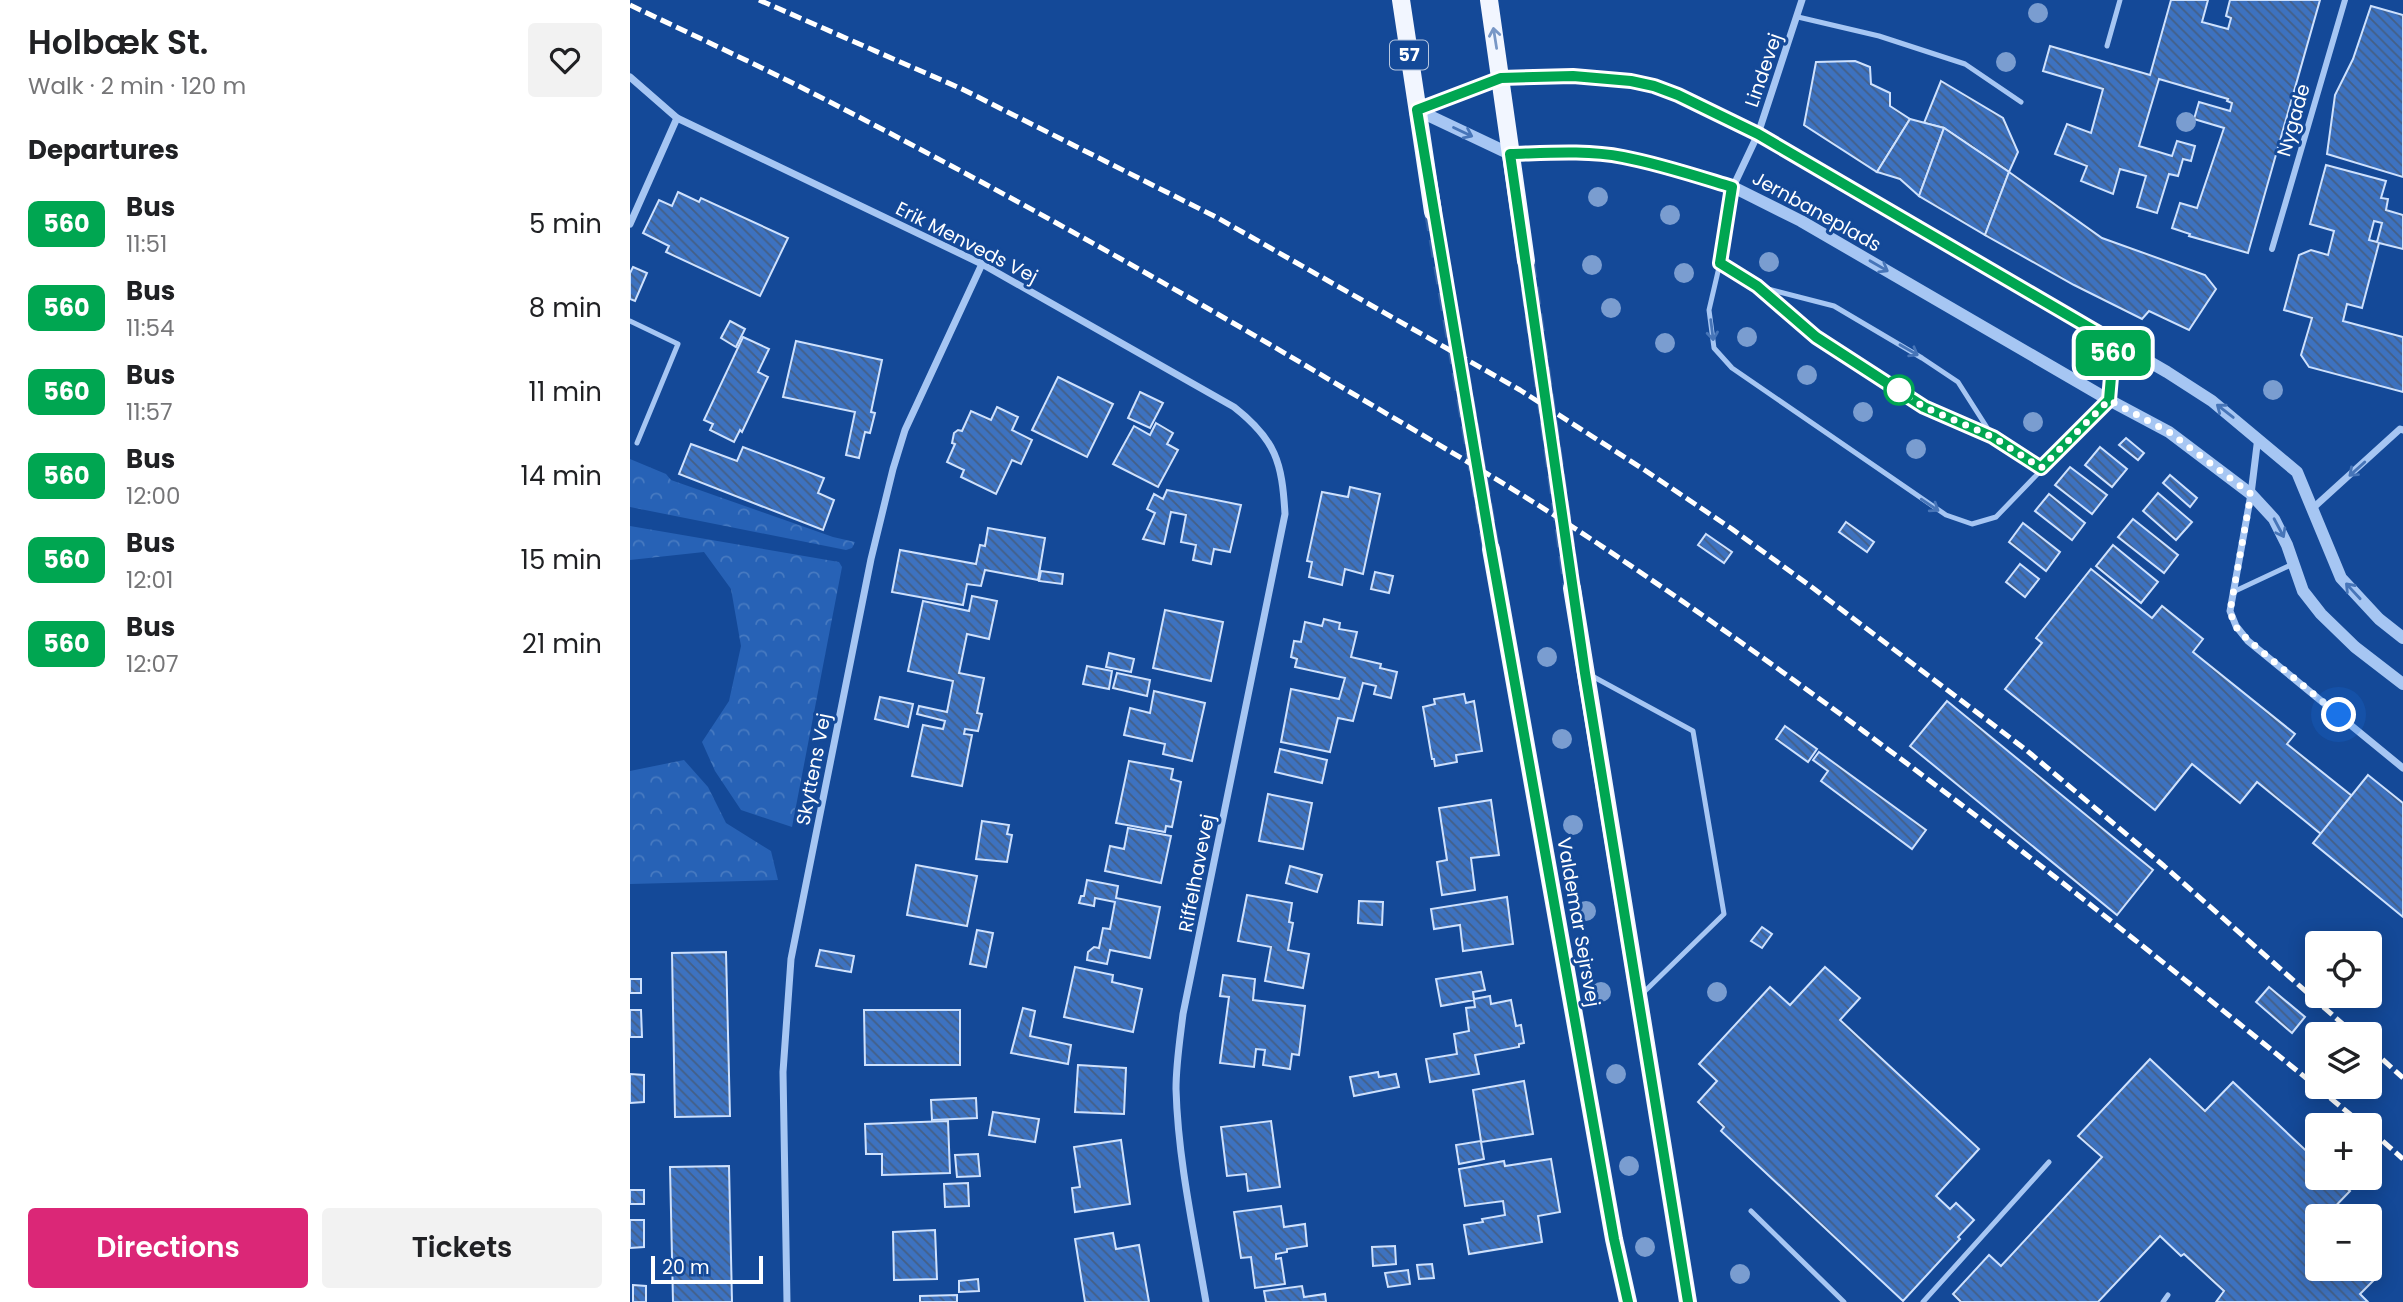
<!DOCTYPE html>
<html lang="en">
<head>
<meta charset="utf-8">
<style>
	:root { --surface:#fff; --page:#f2f2f2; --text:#202124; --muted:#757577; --accent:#db2777 }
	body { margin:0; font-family:Poppins,sans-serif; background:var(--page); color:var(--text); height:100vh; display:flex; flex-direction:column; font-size:26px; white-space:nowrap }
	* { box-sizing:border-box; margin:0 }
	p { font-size:23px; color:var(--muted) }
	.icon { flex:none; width:38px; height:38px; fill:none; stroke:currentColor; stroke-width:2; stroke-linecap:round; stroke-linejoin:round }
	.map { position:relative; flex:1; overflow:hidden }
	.panel { display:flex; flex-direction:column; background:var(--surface); width:630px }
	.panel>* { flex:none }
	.badge { padding:0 14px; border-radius:10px; font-size:24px; line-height:46px }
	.controls { position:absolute; left:1675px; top:931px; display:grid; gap:14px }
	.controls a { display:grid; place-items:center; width:77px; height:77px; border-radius:7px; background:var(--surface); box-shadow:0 4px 18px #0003; font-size:35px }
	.scale { position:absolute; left:21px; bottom:18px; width:112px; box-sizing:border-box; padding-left:7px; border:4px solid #fff; border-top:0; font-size:19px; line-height:24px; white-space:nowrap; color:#fff; -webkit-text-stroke:5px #144998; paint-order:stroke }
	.you { position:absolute; width:35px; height:35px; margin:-18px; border:5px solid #fff; border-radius:50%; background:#1a73e8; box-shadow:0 0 0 10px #1a73e833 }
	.map>.badge { position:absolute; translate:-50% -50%; box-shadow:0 0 0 4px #fff }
	h2 { padding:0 28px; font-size:26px; line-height:63px }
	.round { display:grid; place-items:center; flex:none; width:74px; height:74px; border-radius:7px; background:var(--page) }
	.overview { display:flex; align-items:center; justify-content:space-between; height:119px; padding:0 28px }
	h1 { font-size:33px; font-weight:600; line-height:52px }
	.button { display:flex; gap:14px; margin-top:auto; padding:14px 28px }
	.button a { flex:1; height:80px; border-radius:7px; background:var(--accent); color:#fff; font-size:28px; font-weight:600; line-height:80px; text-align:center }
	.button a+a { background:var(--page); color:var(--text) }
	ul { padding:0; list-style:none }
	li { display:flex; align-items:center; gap:21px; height:84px; padding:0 28px }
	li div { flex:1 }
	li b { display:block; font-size:26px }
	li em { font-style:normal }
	li .badge { min-width:77px; font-weight:700; text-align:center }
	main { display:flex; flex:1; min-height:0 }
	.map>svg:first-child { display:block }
	.forest { fill:url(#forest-crowns) }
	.building { fill:url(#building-back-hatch); stroke:#cee1fd; stroke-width:2; fill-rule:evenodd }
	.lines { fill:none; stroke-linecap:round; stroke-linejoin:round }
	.primary-tunnel { stroke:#3764a7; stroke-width:18; stroke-dasharray:18 9; stroke-linecap:butt }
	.service { stroke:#a6c6f3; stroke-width:5 }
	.pedestrian { stroke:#a6c6f3; stroke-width:6 }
	.minor { stroke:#a6c6f3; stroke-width:7 }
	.tertiary { stroke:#a6c6f3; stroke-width:12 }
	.primary { stroke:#f2f6ff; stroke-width:18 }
	.rail { stroke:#fff; stroke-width:5; stroke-dasharray:12 5; stroke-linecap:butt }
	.tree { fill:#7a9dd0 }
	.oneway { stroke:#7897c6 }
	.oneway2 { stroke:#4775b8 }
	.line-casing { stroke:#fff; stroke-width:16 }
	.line { stroke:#00a651; stroke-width:10 }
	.walk { stroke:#fff; stroke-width:7; stroke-dasharray:0 12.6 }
	.stop-dot { fill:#fff; stroke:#00a651; stroke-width:3.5 }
	.labels { text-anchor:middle; stroke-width:6; stroke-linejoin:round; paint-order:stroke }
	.shield { fill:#144998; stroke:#b8c8e0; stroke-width:2 }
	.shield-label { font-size:18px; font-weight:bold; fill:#fff }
	.street-label { font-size:19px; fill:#fff; stroke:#144998 }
</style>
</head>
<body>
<main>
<section class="panel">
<div class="overview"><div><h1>Holbæk St.</h1><p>Walk · 2 min · 120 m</p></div><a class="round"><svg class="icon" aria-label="heart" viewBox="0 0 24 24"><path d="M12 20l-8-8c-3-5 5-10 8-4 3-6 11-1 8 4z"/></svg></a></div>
<h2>Departures</h2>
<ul>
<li><span class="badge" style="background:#00a651;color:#fff">560</span><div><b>Bus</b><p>11:51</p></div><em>5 min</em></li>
<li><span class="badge" style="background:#00a651;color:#fff">560</span><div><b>Bus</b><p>11:54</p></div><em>8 min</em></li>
<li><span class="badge" style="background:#00a651;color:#fff">560</span><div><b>Bus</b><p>11:57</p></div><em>11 min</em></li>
<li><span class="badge" style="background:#00a651;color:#fff">560</span><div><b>Bus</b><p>12:00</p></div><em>14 min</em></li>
<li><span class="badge" style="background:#00a651;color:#fff">560</span><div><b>Bus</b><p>12:01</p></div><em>15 min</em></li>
<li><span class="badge" style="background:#00a651;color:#fff">560</span><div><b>Bus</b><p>12:07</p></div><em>21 min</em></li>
</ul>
<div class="button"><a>Directions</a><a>Tickets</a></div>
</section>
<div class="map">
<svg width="1773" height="1302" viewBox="0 0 1773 1302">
	<defs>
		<pattern id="forest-crowns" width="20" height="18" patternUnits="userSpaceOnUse" patternTransform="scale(1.75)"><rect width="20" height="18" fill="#2762b6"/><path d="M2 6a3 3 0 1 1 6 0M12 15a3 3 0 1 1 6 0" fill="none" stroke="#477ac1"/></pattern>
		<pattern id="building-back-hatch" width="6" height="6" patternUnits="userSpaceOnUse" patternTransform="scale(1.75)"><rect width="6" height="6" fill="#3d72c0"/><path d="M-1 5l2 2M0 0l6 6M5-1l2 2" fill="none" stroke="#445f86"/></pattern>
	</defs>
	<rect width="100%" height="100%" fill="#144998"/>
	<g class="forest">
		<polygon points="0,459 36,474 41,480 203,537 225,542 222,548 216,550 0,507"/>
		<polygon points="0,526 209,562 212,567 162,827 111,810 85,771 72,742 99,701 111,646 101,589 74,552 0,560"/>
		<polygon points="54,760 78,787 96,823 141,851 148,880 0,884 0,771"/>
	</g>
	<g class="building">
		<polygon points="1541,0 1578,0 1572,22 1598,29 1601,18 1596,16 1600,0 1690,0 1618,253 1559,236 1560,234 1542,228 1550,203 1567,208 1594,128 1564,119 1569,102 1600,111 1602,103 1597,101 1598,99 1529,79 1509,146 1542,156 1547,141 1565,146 1561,161 1553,159 1548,176 1539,174 1527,213 1507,207 1516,176 1490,169 1483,194 1451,181 1457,166 1425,154 1437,124 1461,133 1473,89 1413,71 1420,46 1520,75"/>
		<polygon points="1741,6 1773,15 1773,177 1697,154 1705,95 1723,59"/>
		<polygon points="1225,61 1240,67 1241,84 1260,93 1260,106 1280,119 1247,172 1174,125 1186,62"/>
		<polygon points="1311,81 1373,118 1388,152 1379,172 1314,128 1294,123"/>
		<polygon points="1280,119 1314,128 1289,196 1270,179 1247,172"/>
		<polygon points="1314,128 1379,172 1355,235 1289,196"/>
		<path d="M1696,165l60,16 -5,17 7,1 -2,11 17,5v34l-24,-6 -17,65 -15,-4 -4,17 60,16v55l-94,-25 -8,-12 11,-37 -28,-8 15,-55 12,-5 17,5 6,-24 -24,-7zM1744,221l8,2 -5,19 -8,-2z"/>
		<polygon points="1379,172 1472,238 1575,275 1586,289 1559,330 1519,311 1512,319 1444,285 1355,235"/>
		<polygon points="48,192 69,202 71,198 158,238 130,296 36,252 39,246 13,233 29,200 42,206"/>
		<polygon points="3,267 17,273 5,301 0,299 0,273"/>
		<polygon points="100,321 115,329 106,347 91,338"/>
		<polygon points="113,337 139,349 128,372 138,377 112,432 110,430 104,442 80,430 83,424 74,420"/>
		<polygon points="166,341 252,360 241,412 245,413 240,433 235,432 229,458 216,455 225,412 153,397"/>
		<polygon points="428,377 483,404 457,457 402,430"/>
		<polygon points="510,392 533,403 520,428 498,418"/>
		<polygon points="367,407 388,417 382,430 402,440 391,464 382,460 366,494 331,477 334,470 317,462 325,444 322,443 324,433 328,430 332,431 341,411 361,420"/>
		<polygon points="526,423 543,433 537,444 548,450 528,487 483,464 504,426 520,435"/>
		<polygon points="1496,438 1514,453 1508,460 1489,445"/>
		<polygon points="61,444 107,461 113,447 194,478 188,493 204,500 193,530 49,474"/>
		<polygon points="1470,447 1497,469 1482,487 1455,465"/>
		<polygon points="1440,467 1477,495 1462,514 1425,485"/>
		<polygon points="1540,475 1567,498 1560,507 1533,483"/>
		<polygon points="720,487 750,494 733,574 715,569 712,585 679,577 682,562 677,561 692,492 718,497"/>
		<polygon points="537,490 611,505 600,552 584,549 581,564 563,560 566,545 551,542 556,515 541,512 534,544 513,539 525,513 517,509 524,494 533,499"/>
		<polygon points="1528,493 1562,522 1546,540 1513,511"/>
		<polygon points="1419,494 1455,523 1442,540 1405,511"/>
		<polygon points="1503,519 1548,555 1534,573 1488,537"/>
		<polygon points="1216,522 1244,542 1237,552 1209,532"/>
		<polygon points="1393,523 1430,552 1416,571 1379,542"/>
		<polygon points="358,528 415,538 408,580 355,570 351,586 337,584 333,605 262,592 270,550 346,564 350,545 355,546"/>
		<polygon points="1076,534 1102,552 1094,563 1068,545"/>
		<polygon points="1483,545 1528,582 1511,603 1466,566"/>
		<polygon points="1390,564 1409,579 1395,597 1376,582"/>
		<polygon points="1461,569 1522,618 1532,606 1573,639 1563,652 1665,734 1657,744 1722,796 1691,834 1627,782 1610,803 1562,764 1525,810 1375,689 1412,643 1406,638"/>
		<polygon points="411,571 433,574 432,584 409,581"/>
		<polygon points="745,572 763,576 759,593 741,589"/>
		<polygon points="342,596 367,601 359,639 337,634 329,673 354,678 347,713 352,714 348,731 335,729 334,734 342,735 332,786 282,776 293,725 313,729 315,721 287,714 289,706 317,712 323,681 278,671 293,601 339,611"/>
		<polygon points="535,610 593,622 581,681 523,668"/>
		<polygon points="694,619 710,623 709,629 727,632 721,657 751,664 750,668 767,672 761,698 744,694 746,686 733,683 723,721 708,718 700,752 651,742 661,689 709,699 715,678 665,667 667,659 661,657 664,641 671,642 675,622 692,626"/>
		<polygon points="479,653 504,659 501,672 476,667"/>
		<polygon points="457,666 482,671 479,689 453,684"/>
		<polygon points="487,673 520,680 517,696 483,688"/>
		<polygon points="524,691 575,703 562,761 533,754 535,744 494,735 500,708 520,713"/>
		<polygon points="834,694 836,703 844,701 852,751 826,755 827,762 805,766 804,759 802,759 793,707 805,704 804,699"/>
		<polygon points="250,697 283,704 278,727 245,719"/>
		<polygon points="1317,701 1523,870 1487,915 1280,746"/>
		<polygon points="1155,726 1187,749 1178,762 1146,739"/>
		<polygon points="650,749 697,760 692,783 645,772"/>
		<polygon points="1189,752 1296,830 1282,849 1191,781 1198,771 1183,760"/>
		<polygon points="499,761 543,769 541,779 551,782 542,827 536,826 535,832 486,823"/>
		<polygon points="1738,775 1773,803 1773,917 1683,843"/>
		<polygon points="638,794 682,803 673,849 629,841"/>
		<polygon points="861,800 869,855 841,858 845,890 812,895 807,862 817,860 809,808"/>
		<polygon points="352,821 379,825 377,834 382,835 377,862 346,859"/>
		<polygon points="498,828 541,836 531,883 475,871 480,846 494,849"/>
		<polygon points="286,865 347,876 337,926 277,915"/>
		<polygon points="660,866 692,875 687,892 656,883"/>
		<polygon points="457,880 488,886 486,898 530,907 520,958 480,950 477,964 457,960 458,952 464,947 469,948 473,928 480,929 485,902 465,898 464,906 449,903 451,896 454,896"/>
		<polygon points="617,895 662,903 659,922 663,923 658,950 679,954 673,988 635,981 641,947 608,941"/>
		<polygon points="877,897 883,944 833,951 830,925 804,929 801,909"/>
		<polygon points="729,901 753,902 752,925 728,923"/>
		<polygon points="1132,927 1142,934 1132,948 1121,941"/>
		<polygon points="347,930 363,933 356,967 340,964"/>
		<polygon points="190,950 224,956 221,972 186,966"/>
		<polygon points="96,952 100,1116 45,1117 42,953"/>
		<polygon points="445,967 483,975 482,982 512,989 503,1032 434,1017"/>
		<polygon points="1195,967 1230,998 1210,1020 1349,1149 1306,1196 1320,1209 1326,1203 1344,1220 1328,1237 1330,1239 1273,1301 1091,1131 1094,1127 1068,1102 1087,1081 1069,1064 1140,987 1160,1005"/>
		<polygon points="851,972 855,990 843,992 844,999 860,996 861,1004 881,1000 886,1026 891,1025 894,1043 889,1044 889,1047 845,1055 849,1074 800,1082 796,1059 827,1054 824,1034 839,1031 836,1008 845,1007 844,1000 811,1006 806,979"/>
		<polygon points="593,975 625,979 623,1000 675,1006 669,1055 662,1054 660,1069 633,1065 635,1050 626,1049 624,1067 590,1063 599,997 590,996"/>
		<rect x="0" y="979" width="11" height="14"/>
		<polygon points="1639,987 1675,1017 1662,1033 1626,1002"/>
		<polygon points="393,1008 405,1011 400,1036 441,1045 438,1064 381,1053"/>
		<polygon points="0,1010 11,1010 12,1037 0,1037"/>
		<polygon points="234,1010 330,1010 330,1065 235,1065"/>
		<polygon points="1520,1059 1575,1111 1603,1082 1687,1161 1687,1178 1705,1178 1720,1191 1696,1216 1687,1216 1687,1269 1740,1269 1740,1264 1750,1274 1730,1294 1738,1302 1586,1302 1594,1291 1554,1254 1551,1256 1530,1236 1468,1302 1331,1302 1323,1294 1359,1255 1371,1266 1472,1157 1448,1136"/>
		<polygon points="448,1065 496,1068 494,1114 445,1112"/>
		<polygon points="748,1072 749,1077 766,1074 769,1087 724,1096 720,1077"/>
		<polygon points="0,1074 14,1075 14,1102 0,1103"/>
		<polygon points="894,1081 903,1134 851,1142 854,1159 829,1164 826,1145 851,1141 843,1090"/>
		<polygon points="346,1098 347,1118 302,1120 301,1100"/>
		<polygon points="363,1112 409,1119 405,1142 359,1135"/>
		<polygon points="318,1121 320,1173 252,1175 252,1154 236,1154 235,1124"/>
		<polygon points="641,1121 650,1187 618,1191 616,1174 597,1176 591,1127"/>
		<polygon points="491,1140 500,1204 445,1212 442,1188 450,1187 444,1147"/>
		<polygon points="348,1154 350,1176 327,1177 325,1155"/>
		<polygon points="921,1159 930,1212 908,1216 912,1242 839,1254 834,1225 853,1222 852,1219 875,1215 873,1201 835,1206 829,1169 874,1161 875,1166"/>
		<polygon points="99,1166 102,1302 43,1302 40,1167"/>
		<polygon points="338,1183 339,1206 315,1207 314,1184"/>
		<rect x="0" y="1190" width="14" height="14"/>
		<polygon points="651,1206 654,1227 675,1224 677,1246 657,1249 657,1252 646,1254 646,1259 651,1258 655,1284 625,1288 621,1257 611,1258 604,1212"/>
		<polygon points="0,1220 14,1220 14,1247 0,1248"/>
		<polygon points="305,1230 307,1279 264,1280 263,1232"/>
		<polygon points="483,1233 486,1249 509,1245 519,1302 455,1302 445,1239"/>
		<polygon points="765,1246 766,1264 743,1266 742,1247"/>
		<polygon points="802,1264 804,1278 789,1279 787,1265"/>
		<polygon points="778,1270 780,1284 758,1287 755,1273"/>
		<polygon points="348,1279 349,1291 329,1292 329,1281"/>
		<polygon points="3,1285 16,1286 16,1302 3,1302"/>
		<polygon points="672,1286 674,1297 695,1294 696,1302 636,1302 634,1291"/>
		<polygon points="327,1295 327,1302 290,1302 290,1296"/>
	</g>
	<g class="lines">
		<g class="primary-tunnel">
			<polyline points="803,212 861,549"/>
			<polyline points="896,261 942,588"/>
		</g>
		<g class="service">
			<polyline points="1168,17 1249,36 1335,64 1391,102"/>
			<polyline points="1477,46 1490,0"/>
			<polyline points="1103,187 1090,263 1079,310 1084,348 1102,368 1316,515 1342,524 1366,517 1479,400 1484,342"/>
			<polyline points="1090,263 1127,286 1186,337 1294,407 1363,437 1411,468"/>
			<polyline points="1130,287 1204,306 1292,358 1328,382 1363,437"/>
			<polyline points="0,321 48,344 7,443"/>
			<polyline points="1603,592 1663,564"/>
			<polyline points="962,676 1063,731 1094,914 1013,993"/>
			<polyline points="1121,1211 1214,1302"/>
			<polyline points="1293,1302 1419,1162"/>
			<polyline points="1533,1302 1538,1295"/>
		</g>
		<polyline class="pedestrian" points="1642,249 1715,0"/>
		<g class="minor">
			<path d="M0,77l47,41 305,146 252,143c42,33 48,55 51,107l-102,500c-3,25 -7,50 -7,75 2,71 18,143 30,213"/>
			<polyline points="1103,187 1128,134 1172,0"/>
			<polyline points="0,224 47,118"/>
			<polyline points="1628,437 1621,494 1600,611 1606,626 1618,641 1773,768"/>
			<polyline points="1683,508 1770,429 1773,430"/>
			<polyline points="157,1302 153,1072 161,959 241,559 263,469 275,430 352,264"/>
		</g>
		<g class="tertiary">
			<polyline points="787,110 871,78 943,76 1001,81 1025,86 1048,95 1128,134 1537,372 1582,401 1667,472 1711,578 1749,619 1773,638"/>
			<polyline points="787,110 880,154 932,153 991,156 1047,169 1103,187 1171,221 1479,400 1539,432 1621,494 1644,519 1657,545 1673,591 1691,614 1725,647 1773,684"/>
		</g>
		<g class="primary">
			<polyline points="771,0 803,212"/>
			<polyline points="859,0 896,261"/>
			<polyline points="861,549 984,1239 998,1302"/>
			<polyline points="942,588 1058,1302"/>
		</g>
		<g class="rail">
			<polyline points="129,0 332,89 586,217 890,390 1013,469 1102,529 1183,588 1395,749 1534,866 1724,1034"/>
			<path d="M0,5c67,32 134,63 200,97 176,91 350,188 520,290 84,50 169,99 250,153 249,167 485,352 717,542"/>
			<polyline points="1740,1048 1773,1078"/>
			<polyline points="1687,1087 1733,1125"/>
			<polyline points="1740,1130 1773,1159"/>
		</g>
	</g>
	<g class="tree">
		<circle cx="1408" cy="13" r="10"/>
		<circle cx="1376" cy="62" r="10"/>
		<circle cx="1556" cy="122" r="10"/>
		<circle cx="968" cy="197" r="10"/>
		<circle cx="1040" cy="215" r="10"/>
		<circle cx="1139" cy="262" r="10"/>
		<circle cx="962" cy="265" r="10"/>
		<circle cx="1054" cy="273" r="10"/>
		<circle cx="981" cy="308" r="10"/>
		<circle cx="1117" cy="337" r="10"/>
		<circle cx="1035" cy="343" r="10"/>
		<circle cx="1177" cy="375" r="10"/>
		<circle cx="1643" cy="390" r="10"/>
		<circle cx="1233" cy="412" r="10"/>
		<circle cx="1403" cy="422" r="10"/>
		<circle cx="1286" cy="449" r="10"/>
		<circle cx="917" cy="657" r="10"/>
		<circle cx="932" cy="739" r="10"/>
		<circle cx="943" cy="825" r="10"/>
		<circle cx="956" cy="911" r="10"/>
		<circle cx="971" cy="992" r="10"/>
		<circle cx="1087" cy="992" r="10"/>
		<circle cx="986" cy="1074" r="10"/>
		<circle cx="999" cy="1166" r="10"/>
		<circle cx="1015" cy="1247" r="10"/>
		<circle cx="1110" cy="1274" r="10"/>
	</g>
	<defs><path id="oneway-shaft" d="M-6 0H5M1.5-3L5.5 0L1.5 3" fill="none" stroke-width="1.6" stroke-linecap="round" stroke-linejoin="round" transform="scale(1.75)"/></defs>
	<use class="oneway" href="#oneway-shaft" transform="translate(865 38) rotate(-99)"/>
	<g class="oneway2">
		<use href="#oneway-shaft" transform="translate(833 132) rotate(25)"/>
		<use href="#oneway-shaft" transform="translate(1249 266) rotate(30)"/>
		<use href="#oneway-shaft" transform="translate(1082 330) rotate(83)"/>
		<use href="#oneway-shaft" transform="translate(1279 350) rotate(30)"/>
		<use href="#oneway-shaft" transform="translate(1595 411) rotate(-142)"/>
		<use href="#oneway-shaft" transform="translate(1727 469) rotate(138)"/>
		<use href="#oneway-shaft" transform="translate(1300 505) rotate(34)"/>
		<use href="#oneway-shaft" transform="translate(1649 528) rotate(62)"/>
		<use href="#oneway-shaft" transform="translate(1723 591) rotate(-133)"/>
	</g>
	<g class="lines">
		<defs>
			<path id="line" d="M998,1302l-14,-63 -123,-690 -74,-439 84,-32 72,-2 58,5 23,5 24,9 80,39 356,208 -5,58 -68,68 -48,-31 -69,-30 -108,-70 -59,-51 -37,-23 12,-76c-36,-11 -72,-23 -109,-30 -36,-7 -76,-4 -113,-3l75,519 103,629"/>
		</defs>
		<use href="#line" class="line-casing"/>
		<use href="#line" class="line"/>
		<polyline class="walk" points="1269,390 1294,407 1363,437 1411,468 1479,400 1539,432 1621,494 1600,611 1605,626 1618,640 1709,715"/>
	</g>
	<circle class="stop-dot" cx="1269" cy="390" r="14"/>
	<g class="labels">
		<rect class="shield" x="760" y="40.5" width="38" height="29" rx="5"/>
		<g class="shield-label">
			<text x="779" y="61">57</text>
		</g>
		<g class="street-label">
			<text transform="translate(1133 70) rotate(-71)" y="7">Lindevej</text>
			<text transform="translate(1663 120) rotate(-74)" y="7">Nygade</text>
			<text transform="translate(1187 211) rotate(29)" y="7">Jernbaneplads</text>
			<text transform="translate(337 242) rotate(27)" y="7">Erik Menveds Vej</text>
			<text transform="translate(183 769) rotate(-79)" y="7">Skyttens Vej</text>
			<text transform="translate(566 873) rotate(-79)" y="7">Riffelhavevej</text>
			<text transform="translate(949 922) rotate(80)" y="7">Valdemar Sejrsvej</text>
		</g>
	</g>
</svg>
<div class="controls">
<a><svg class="icon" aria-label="locate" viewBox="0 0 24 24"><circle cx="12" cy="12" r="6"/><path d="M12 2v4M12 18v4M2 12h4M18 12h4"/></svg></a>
<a><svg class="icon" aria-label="layers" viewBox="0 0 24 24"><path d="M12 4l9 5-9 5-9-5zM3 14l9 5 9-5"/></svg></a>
<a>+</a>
<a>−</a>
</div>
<div class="scale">20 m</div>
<div class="you" style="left:1709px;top:715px"></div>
<b class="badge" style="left:1483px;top:353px;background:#00a651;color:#fff">560</b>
</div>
</main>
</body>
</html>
